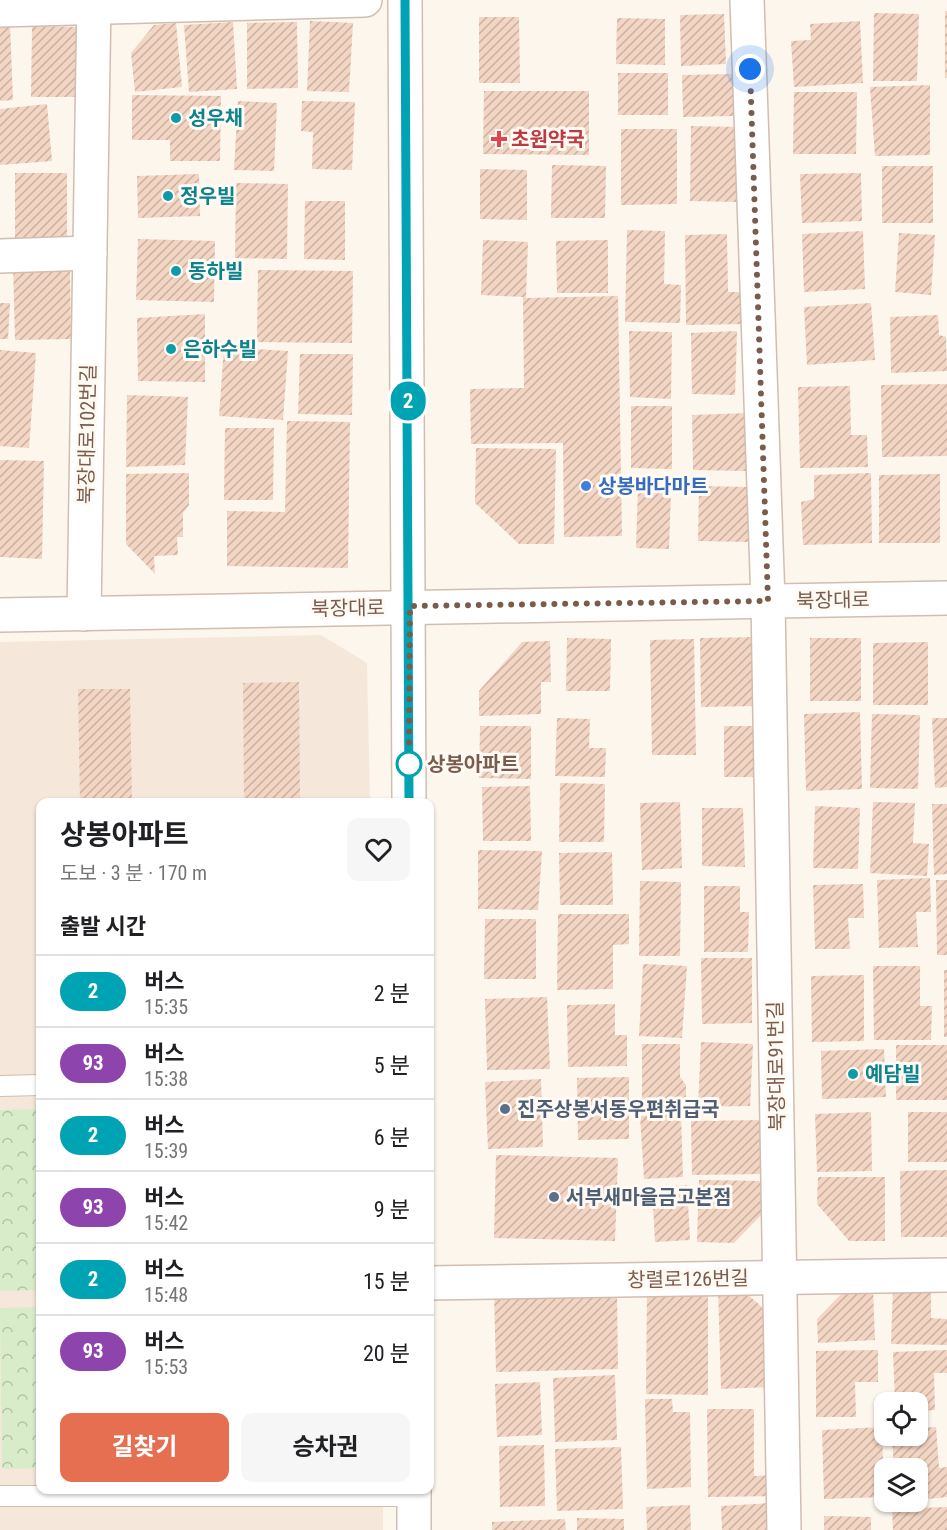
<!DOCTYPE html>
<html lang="ko">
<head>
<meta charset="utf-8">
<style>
	:root { --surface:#fff; --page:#f6f6f6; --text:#202124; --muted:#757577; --line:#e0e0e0; --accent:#e76f51 }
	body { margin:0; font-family:"Roboto Condensed","Noto Sans KR",sans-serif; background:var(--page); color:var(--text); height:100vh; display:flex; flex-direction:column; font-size:22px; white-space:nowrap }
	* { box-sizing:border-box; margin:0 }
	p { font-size:20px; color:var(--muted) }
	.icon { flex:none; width:33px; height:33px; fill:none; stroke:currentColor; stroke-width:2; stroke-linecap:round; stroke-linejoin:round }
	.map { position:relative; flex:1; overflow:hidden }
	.sheet { position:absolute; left:36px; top:798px; width:398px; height:696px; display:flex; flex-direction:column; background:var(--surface); border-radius:12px; box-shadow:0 2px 4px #0004 }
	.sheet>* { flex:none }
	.badge { padding:0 12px; border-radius:20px; font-size:21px; line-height:39px }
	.buttons { position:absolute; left:874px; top:1392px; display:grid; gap:12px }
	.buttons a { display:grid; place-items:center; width:54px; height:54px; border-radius:12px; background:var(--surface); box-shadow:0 2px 4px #0004; font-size:30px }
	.you { position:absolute; width:30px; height:30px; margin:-15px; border:4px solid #fff; border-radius:50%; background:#1a73e8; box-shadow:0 0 0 9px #1a73e833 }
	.map>.badge { position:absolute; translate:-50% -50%; box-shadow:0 0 0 3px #fff }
	h2 { padding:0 24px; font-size:22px; line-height:54px }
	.round { display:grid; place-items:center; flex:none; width:63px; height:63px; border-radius:12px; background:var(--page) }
	.summary { display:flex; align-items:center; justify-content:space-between; height:102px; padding:0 24px }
	h1 { font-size:28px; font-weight:700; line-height:45px }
	.action { display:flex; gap:12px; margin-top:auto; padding:12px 24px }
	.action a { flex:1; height:69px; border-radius:12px; background:var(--accent); color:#fff; font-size:24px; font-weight:700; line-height:69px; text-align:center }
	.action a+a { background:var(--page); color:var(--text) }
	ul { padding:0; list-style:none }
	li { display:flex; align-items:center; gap:18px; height:72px; padding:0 24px; border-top:2px solid var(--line) }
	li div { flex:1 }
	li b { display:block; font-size:22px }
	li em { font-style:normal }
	li .badge { min-width:66px; font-weight:700; text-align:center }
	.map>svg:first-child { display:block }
	.residential { fill:#f5e8da }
	.park { fill:url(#park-crowns) }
	.building { fill:url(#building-hatch) }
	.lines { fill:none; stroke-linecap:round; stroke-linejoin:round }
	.service-casing { stroke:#d1beb0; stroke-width:22 }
	.minor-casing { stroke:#d1beb0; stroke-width:36 }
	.tertiary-casing { stroke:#d1beb0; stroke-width:36 }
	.service { stroke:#fff; stroke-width:20 }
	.minor { stroke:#fff; stroke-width:33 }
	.tertiary { stroke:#fff; stroke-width:33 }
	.line-casing { stroke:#fff; stroke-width:14 }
	.line { stroke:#00a3b4; stroke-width:9 }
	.walk { stroke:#7a5c4d; stroke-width:6; stroke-dasharray:0 10.8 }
	.culture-dot { fill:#0f9aa8; stroke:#fffaf3; stroke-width:2 }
	.health-dot { fill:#e0444e; stroke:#fffaf3; stroke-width:2 }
	.shop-dot { fill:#3f7fe0; stroke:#fffaf3; stroke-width:2 }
	.stop-dot { fill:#fff; stroke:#00a3b4; stroke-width:3 }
	.service-dot { fill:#5c6f8a; stroke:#fffaf3; stroke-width:2 }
	.labels { text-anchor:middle; stroke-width:6; stroke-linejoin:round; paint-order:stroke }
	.culture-label { font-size:20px; font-weight:bold; fill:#0d838f; stroke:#fffaf3; text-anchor:start }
	.health-label { font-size:20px; font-weight:bold; fill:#be3a42; stroke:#fffaf3; text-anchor:start }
	.street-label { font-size:20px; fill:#7a5c4d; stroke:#fffaf3 }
	.shop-label { font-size:20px; font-weight:bold; fill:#366cbe; stroke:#fffaf3; text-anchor:start }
	.stop-label { font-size:20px; font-weight:bold; fill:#7a5c4d; stroke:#fffaf3; text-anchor:start }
	.service-label { font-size:20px; font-weight:bold; fill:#4e5e75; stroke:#fffaf3; text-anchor:start }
</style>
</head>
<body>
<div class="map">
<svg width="947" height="1530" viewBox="0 0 947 1530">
	<defs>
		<pattern id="park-crowns" width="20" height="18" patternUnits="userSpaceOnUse" patternTransform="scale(1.5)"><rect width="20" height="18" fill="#d8ecc9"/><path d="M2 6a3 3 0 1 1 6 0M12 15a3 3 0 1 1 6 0" fill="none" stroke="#b4c2a5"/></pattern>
		<pattern id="building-hatch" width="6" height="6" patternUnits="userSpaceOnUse" patternTransform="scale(1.5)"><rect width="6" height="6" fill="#f3d5c3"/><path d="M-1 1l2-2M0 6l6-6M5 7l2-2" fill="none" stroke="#cab0a1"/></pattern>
	</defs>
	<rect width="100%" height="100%" fill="#fdf6ec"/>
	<polygon class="residential" points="321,635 367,663 370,802 40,802 40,1490 383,1490 383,1530 0,1530 0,642"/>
	<g class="park">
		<polygon points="40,1109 40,1290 0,1291 0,1110"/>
		<polygon points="40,1307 40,1468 2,1469 0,1308"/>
	</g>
	<g class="building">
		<rect x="945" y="11" width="2" height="67"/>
		<polygon points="874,13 919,14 917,81 873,81"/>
		<polygon points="724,14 726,64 681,66 680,15"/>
		<polygon points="479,17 519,17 520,83 479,83"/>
		<polygon points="617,18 665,19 665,65 616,64"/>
		<polygon points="310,21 353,23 349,92 307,91"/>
		<polygon points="860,21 863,83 794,87 791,41 811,40 810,24"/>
		<polygon points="233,22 237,89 189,92 184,25"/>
		<polygon points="297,22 298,88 247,89 247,23"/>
		<polygon points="176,23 182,87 135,92 131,53 154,25"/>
		<polygon points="0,25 10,25 13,100 0,101"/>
		<polygon points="32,26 81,27 80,97 31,97"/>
		<rect x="618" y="73" width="50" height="42"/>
		<polygon points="734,74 734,116 683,117 682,75"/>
		<polygon points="930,85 930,155 875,156 870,87"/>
		<polygon points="484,91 589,91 589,155 483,154"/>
		<polygon points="794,92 857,92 856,154 793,154"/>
		<polygon points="132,95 221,96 220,161 170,161 170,140 132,140"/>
		<polygon points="238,101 277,103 274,171 234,170"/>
		<polygon points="302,101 355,102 352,170 312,169 313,132 301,131"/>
		<polygon points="47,104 52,161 0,165 0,109"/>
		<polygon points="691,126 738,127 737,202 690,201"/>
		<polygon points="621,129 677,129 677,204 621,205"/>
		<polygon points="552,165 606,166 605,218 551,218"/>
		<rect x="882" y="166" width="51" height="57"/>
		<polygon points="480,169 527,170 527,220 480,219"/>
		<rect x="15" y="173" width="52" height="68"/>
		<polygon points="861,173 862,221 802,223 800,174"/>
		<polygon points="199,174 200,216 138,218 137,176"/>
		<polygon points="236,183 288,184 287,259 235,258"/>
		<polygon points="305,201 345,201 345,260 304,259"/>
		<polygon points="627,230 665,231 664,284 681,285 680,323 625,322"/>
		<polygon points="863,231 865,289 804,292 802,234"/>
		<polygon points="899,233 935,235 931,295 895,292"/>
		<polygon points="727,234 728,292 747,292 748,324 686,325 685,235"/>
		<polygon points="138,239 215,241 214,302 136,300"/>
		<polygon points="483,240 528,242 526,298 618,296 622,536 564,537 563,443 471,444 470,389 524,388 523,297 481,295"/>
		<polygon points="608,240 608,293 557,293 556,241"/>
		<polygon points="42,263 40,272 70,271 71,339 15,340 13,264"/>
		<polygon points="258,270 353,271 352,343 257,342"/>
		<polygon points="0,303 10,303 8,339 0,339"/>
		<polygon points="871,303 875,360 807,365 804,307"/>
		<polygon points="205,314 205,382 138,381 137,318"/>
		<polygon points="938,315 939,335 946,337 947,371 891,373 890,317"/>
		<polygon points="629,331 672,332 671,399 630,397"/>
		<polygon points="737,331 735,395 692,394 691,333"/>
		<polygon points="224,347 288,351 283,420 219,416"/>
		<polygon points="0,350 36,353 29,448 0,446"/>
		<polygon points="300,354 353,354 352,415 298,414"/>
		<polygon points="947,384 947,456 882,457 881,385"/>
		<polygon points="850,386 851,435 867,435 868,467 800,468 798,387"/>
		<polygon points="127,395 188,397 185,465 126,467"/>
		<polygon points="631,406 672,406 672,469 631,468"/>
		<polygon points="749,413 746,471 693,470 692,415"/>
		<polygon points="287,421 350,422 348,568 227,566 227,511 285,512"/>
		<polygon points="225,428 274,428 273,500 224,500"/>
		<polygon points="476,448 556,449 554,544 519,544 475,503"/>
		<polygon points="0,460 44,461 42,559 0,557"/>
		<polygon points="189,473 189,505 183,513 183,537 177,537 178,555 154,556 155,574 126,544 126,474"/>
		<polygon points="871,473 872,543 803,545 801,502 814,499 814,475"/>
		<polygon points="940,474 940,543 879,543 879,475"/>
		<polygon points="699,486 750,487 749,542 698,541"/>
		<polygon points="638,488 671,489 669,549 636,548"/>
		<polygon points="757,637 757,706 701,707 700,638"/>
		<polygon points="567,638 611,639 610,691 566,691"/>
		<rect x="810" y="638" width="51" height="63"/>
		<polygon points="694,639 696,755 652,755 650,640"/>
		<polygon points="550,641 551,682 541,682 541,714 479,716 479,691 522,642"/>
		<polygon points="928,642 928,705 873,705 873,643"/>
		<polygon points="299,682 300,802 244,802 243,683"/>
		<polygon points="78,689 130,689 132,802 80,802"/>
		<polygon points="860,712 862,789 806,791 804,714"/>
		<polygon points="872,714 920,715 918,789 870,788"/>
		<polygon points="557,718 590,719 589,748 606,748 605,777 555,776"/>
		<polygon points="932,718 947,718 947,787 935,788"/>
		<polygon points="480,726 531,726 531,779 479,778"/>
		<rect x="724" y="726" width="35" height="51"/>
		<polygon points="560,783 605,784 604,842 559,842"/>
		<polygon points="530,786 531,841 483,841 482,787"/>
		<polygon points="680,802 682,868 642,870 640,803"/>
		<polygon points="873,802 915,803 913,843 929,844 927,876 870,873"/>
		<polygon points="932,804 947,804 947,874 934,875"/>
		<polygon points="815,806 860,808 858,869 813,868"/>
		<polygon points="702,808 743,808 745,867 702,866"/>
		<polygon points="478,850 542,851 538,910 478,909"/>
		<polygon points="612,852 613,905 560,905 559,853"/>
		<polygon points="930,878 931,912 916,912 918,947 879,948 877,880"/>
		<polygon points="936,880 947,880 947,955 937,955"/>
		<polygon points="640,881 681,882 680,956 639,956"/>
		<polygon points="863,884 864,918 848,918 850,949 815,949 813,885"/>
		<polygon points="704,886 740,886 740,912 749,912 748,952 704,952"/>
		<polygon points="558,914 629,914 629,944 613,945 613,989 557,990"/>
		<polygon points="485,919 536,919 536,979 484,979"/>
		<polygon points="701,958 752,958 752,1023 702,1024"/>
		<polygon points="643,964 687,966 682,1038 639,1036"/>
		<polygon points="873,966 920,966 920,1006 932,1006 931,1040 874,1040"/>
		<rect x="944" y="970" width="3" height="67"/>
		<polygon points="864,975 864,1041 812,1042 811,976"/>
		<polygon points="547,997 550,1069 487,1070 485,999"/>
		<polygon points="615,1004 615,1035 627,1035 627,1066 568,1067 567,1005"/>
		<polygon points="701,1042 753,1044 750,1106 698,1107"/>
		<polygon points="642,1044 680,1044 680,1077 686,1085 686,1104 642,1104"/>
		<rect x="896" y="1045" width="51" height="55"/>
		<polygon points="884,1049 886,1097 822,1099 821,1051"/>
		<polygon points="629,1077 629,1139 578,1140 577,1078"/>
		<polygon points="541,1079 543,1147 488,1149 485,1082"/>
		<polygon points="871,1112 872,1171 817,1172 815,1114"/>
		<rect x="908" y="1112" width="39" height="50"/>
		<polygon points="681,1114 683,1177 644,1179 640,1116"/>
		<polygon points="770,1120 770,1174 692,1175 691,1121"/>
		<polygon points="496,1155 618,1158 615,1241 494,1238"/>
		<polygon points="947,1170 947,1237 901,1237 900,1171"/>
		<polygon points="818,1177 885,1177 885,1241 849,1241 817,1204"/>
		<polygon points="699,1180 769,1181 768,1208 734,1243 697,1242"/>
		<polygon points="687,1185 690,1240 655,1242 652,1188"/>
		<polygon points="708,1286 708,1395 646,1394 647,1290"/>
		<polygon points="893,1287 931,1287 931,1318 947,1319 947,1345 891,1344"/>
		<polygon points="718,1288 740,1288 770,1314 772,1387 721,1389"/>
		<polygon points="617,1289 618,1369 496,1372 494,1292"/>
		<polygon points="873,1289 875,1340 818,1343 817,1319 845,1290"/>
		<polygon points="878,1350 878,1382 855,1382 856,1417 816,1417 816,1351"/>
		<polygon points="947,1350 947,1373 934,1373 935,1410 918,1411 918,1402 895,1402 893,1352"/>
		<polygon points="615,1375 617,1440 555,1442 553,1378"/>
		<polygon points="540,1382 542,1435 497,1437 495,1384"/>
		<polygon points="645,1399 672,1399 673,1412 690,1412 691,1487 647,1489"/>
		<polygon points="707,1409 754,1409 754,1476 774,1475 774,1496 708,1497"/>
		<polygon points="882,1427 884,1497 824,1499 822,1430"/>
		<polygon points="936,1427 939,1468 947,1467 947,1497 918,1500 918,1468 894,1468 892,1436 918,1436 918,1428"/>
		<polygon points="544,1445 545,1506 500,1507 499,1446"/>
		<polygon points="621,1447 623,1509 557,1511 555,1449"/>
		<polygon points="771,1503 773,1530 722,1530 721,1506"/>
		<polygon points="690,1505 691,1530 647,1530 646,1507"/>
		<polygon points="947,1507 947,1530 893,1530 892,1509"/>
		<polygon points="824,1516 871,1517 871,1530 824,1530"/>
		<polygon points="577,1518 624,1519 624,1530 577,1530"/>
		<polygon points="565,1519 566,1530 492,1530 492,1522"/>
	</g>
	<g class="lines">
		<defs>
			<g id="service">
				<polyline points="0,1086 40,1085"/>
				<polyline points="0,1496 414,1496"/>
			</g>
			<g id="minor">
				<polyline points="747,0 768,601 784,1530"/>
				<polyline points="0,10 365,0"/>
				<polyline points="0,256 90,253"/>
				<polyline points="84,614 94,0"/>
				<polyline points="429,1283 947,1275"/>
			</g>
			<g id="tertiary">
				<polyline points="405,0 409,802"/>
				<polyline points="0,615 947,598"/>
				<polyline points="414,1490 414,1530"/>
			</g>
		</defs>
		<use href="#service" class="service-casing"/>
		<use href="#minor" class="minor-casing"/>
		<use href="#tertiary" class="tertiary-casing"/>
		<use href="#service" class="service"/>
		<use href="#minor" class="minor"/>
		<use href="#tertiary" class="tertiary"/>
	</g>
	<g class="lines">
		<defs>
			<polyline id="line" points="405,0 409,802"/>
		</defs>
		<use href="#line" class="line-casing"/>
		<use href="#line" class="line"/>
		<polyline class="walk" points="409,764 410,606 768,601 750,69"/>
	</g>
	<g class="culture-dot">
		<circle cx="176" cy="118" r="6"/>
		<circle cx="168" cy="196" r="6"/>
		<circle cx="176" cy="271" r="6"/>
		<circle cx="171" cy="349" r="6"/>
		<circle cx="853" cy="1074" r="6"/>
	</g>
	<path class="health-dot" d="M496 130h6v6h6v6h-6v6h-6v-6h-6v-6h6z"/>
	<circle class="shop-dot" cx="586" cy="486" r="6"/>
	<circle class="stop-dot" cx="409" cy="764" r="12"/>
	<g class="service-dot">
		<circle cx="505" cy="1109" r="6"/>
		<circle cx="554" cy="1197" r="6"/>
	</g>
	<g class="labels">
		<g class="culture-label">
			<text x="188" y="125">성우채</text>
			<text x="180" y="203">정우빌</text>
			<text x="188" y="278">동하빌</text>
			<text x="183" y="356">은하수빌</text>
			<text x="865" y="1081">예담빌</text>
		</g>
		<g class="health-label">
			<text x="511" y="146">초원약국</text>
		</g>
		<g class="street-label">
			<text transform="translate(87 434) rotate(-89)" y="7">북장대로102번길</text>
			<text transform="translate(833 600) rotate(-1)" y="7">북장대로</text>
			<text transform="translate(348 608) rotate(-1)" y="7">북장대로</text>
			<text transform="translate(776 1066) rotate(-91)" y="7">북장대로91번길</text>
			<text transform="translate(688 1279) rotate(-1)" y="7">창렬로126번길</text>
		</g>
		<g class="shop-label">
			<text x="598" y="493">상봉바다마트</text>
		</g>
		<g class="stop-label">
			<text x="427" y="771">상봉아파트</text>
		</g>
		<g class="service-label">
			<text x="517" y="1116">진주상봉서동우편취급국</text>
			<text x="566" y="1204">서부새마을금고본점</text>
		</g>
	</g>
</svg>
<div class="buttons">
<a><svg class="icon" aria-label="locate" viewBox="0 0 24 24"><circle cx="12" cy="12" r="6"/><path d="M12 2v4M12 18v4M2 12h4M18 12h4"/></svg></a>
<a><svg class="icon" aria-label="layers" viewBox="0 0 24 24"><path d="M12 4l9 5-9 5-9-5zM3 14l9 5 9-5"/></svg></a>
</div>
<div class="you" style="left:750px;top:69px"></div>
<b class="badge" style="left:408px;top:401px;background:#00a3b4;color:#fff">2</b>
<section class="sheet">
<div class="summary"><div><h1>상봉아파트</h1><p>도보 · 3 분 · 170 m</p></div><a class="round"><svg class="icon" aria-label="heart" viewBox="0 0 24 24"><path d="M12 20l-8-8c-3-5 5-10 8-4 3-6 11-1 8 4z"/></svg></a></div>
<h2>출발 시간</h2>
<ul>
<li><span class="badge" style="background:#00a3b4;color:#fff">2</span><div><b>버스</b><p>15:35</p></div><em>2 분</em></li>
<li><span class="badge" style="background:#8e44ad;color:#fff">93</span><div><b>버스</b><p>15:38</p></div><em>5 분</em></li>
<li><span class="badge" style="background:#00a3b4;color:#fff">2</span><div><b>버스</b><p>15:39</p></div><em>6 분</em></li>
<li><span class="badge" style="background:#8e44ad;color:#fff">93</span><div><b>버스</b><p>15:42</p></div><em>9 분</em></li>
<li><span class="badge" style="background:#00a3b4;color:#fff">2</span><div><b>버스</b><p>15:48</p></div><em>15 분</em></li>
<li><span class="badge" style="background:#8e44ad;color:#fff">93</span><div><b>버스</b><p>15:53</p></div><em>20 분</em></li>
</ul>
<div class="action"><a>길찾기</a><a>승차권</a></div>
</section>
</div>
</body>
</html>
